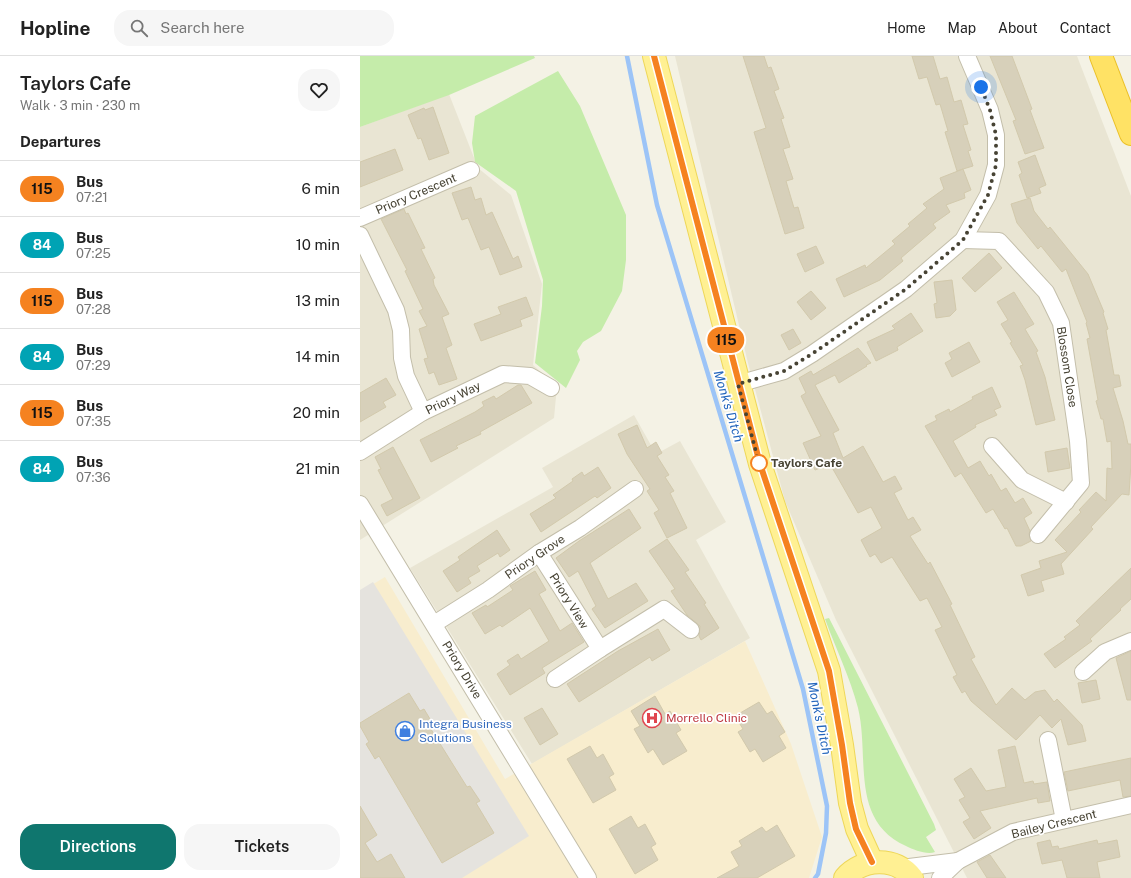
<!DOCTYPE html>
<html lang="en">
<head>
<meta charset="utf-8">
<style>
	:root { --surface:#fff; --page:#f6f6f6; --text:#222; --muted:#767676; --line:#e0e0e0; --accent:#0f766e }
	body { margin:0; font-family:"Public Sans",sans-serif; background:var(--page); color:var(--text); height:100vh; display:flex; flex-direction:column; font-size:15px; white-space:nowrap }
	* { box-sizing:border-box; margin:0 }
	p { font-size:13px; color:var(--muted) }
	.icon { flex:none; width:22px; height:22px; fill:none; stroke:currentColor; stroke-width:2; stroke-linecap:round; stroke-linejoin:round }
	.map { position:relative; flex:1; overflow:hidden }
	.panel { display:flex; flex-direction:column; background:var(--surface); width:360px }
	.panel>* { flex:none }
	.badge { padding:0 8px; border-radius:13px; font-size:14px; line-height:26px }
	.you { position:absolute; width:20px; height:20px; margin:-10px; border:3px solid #fff; border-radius:50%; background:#1a73e8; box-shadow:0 0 0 6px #1a73e833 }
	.map>.badge { position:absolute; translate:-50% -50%; box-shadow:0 0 0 2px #fff }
	h2 { padding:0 20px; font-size:15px; line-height:36px }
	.round { display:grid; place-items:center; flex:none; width:42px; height:42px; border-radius:16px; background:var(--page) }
	.headline { display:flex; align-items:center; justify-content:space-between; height:68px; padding:0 20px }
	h1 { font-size:19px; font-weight:600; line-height:30px }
	.action { display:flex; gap:8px; margin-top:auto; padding:8px 20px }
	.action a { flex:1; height:46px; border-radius:16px; background:var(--accent); color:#fff; font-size:16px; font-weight:600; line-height:46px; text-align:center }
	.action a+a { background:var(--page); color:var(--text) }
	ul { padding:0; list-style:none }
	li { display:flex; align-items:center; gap:12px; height:56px; padding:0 20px; border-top:1px solid var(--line) }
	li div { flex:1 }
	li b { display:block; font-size:15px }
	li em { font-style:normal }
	li .badge { min-width:44px; font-weight:700; text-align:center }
	header { display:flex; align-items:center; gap:24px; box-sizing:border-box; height:56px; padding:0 20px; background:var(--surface); border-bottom:1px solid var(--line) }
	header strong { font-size:19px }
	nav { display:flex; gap:22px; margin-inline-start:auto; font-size:14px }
	.search { width:280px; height:36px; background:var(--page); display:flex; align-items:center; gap:10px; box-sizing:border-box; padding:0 14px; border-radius:16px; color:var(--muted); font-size:15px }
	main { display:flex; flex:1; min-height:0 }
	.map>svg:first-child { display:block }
	.residential { fill:#e9e5d3 }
	.commercial { fill:#f8edce }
	.green { fill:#c5ecaa }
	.parking { fill:#e5e3de; fill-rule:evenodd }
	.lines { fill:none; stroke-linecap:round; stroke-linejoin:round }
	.stream { stroke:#9cc4f7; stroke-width:4.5 }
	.building { fill:#d7d0ba; stroke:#d2c9ac }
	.street-casing { stroke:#c3beaa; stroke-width:18 }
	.primary-casing { stroke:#eed759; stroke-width:24 }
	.highway-casing { stroke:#ebc028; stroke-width:24 }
	.street { stroke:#fff; stroke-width:16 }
	.primary { stroke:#fff093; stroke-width:22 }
	.highway { stroke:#ffe265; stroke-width:22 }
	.line-casing { stroke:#fff; stroke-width:9 }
	.line { stroke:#f58220; stroke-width:6 }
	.walk { stroke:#474334; stroke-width:4; stroke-dasharray:0 7.2 }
	.stop-dot { fill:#fff; stroke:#f58220; stroke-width:2 }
	.labels { text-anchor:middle; stroke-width:3.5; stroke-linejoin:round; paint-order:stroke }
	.street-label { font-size:12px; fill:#474334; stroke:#fff }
	.stop-label { font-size:12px; font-weight:bold; fill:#474334; stroke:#fff; text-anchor:start }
	.health-label { font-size:12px; fill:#be3a42; stroke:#fff; text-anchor:start }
	.shop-label { font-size:12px; fill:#366cbe; stroke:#fff; text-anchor:start }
	.water-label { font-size:13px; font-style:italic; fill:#2466bd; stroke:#fff }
</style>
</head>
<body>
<header>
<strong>Hopline</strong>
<div class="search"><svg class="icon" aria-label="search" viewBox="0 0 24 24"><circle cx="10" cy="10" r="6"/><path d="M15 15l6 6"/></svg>Search here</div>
<nav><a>Home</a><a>Map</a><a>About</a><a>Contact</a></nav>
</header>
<main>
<section class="panel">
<div class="headline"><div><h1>Taylors Cafe</h1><p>Walk · 3 min · 230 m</p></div><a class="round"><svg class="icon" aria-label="heart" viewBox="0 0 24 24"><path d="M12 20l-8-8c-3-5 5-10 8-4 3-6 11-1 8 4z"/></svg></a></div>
<h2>Departures</h2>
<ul>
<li><span class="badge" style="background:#f58220;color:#111">115</span><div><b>Bus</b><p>07:21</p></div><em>6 min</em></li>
<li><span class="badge" style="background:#00a3b4;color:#fff">84</span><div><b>Bus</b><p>07:25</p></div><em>10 min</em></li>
<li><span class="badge" style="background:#f58220;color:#111">115</span><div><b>Bus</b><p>07:28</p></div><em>13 min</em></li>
<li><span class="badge" style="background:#00a3b4;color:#fff">84</span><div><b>Bus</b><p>07:29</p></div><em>14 min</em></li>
<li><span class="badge" style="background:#f58220;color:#111">115</span><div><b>Bus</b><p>07:35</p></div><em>20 min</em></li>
<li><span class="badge" style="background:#00a3b4;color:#fff">84</span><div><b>Bus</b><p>07:36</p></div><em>21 min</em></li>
</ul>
<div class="action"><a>Directions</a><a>Tickets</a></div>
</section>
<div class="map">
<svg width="771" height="822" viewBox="0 0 771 822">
	<rect width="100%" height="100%" fill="#f4f2e5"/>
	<g class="residential">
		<polygon points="315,0 717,0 771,140 771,822 607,822 476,564 425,445 388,307"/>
		<polygon points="89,38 118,112 151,139 182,228 173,309 197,330 194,362 0,484 0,71"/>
		<polygon points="274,359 296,398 320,385 366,466 336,484 390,582 172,708 50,512 193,431 182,412"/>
	</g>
	<polygon class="commercial" points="25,521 145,723 385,585 431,688 462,781 449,822 0,822 0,536"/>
	<g class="green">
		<polygon points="0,0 174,0 175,2 89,39 0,71"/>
		<polygon points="198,15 220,50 266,159 266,204 262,235 241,275 223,286 217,295 220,304 206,332 175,307 182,250 183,224 156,135 115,106 112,87 115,60"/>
		<path d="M469,562l105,206 2,6 -10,7 9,15c-8,3 -21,-2 -29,-6 -57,-26 -36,-89 -48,-138 -8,-31 -22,-59 -33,-89z"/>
	</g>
	<path class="parking" d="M13,526l156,254 -67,42h-57l-14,-24 -31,19 8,-25 -3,-5 12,-8 -17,-29v-80l9,16 -3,2 8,14 5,-2 11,18 50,-30 -11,-18 4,-3 -9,-14 -4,2 -11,-18 -49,30v-133zM90,703l17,28 3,-1 9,15 -3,2 18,30 -52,30 -43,-73z"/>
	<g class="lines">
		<polyline class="stream" points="267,0 297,149 443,633 467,750 466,777 458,818 455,822"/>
	</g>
	<g class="building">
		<polygon points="383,0 404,0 408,12 411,11 419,33 414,35 424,62 421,63 430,91 423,93 433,123 426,125 434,152 438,151 444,172 425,178 394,76 406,72"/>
		<polygon points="552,0 573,0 580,23 587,21 594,46 601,44 608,68 603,69 611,94 608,95 613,110 603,113 611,134 604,137 605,142 586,149 590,156 573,168 576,172 541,202 543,205 520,224 484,241 476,223 505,209 506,212 535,188 532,185 550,170 548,168 567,152 563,148 584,133 580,122 603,113 597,115 585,76 588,75 580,48 576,49 567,21 559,23"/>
		<polygon points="630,0 652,0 672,53 670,54 684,92 665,98 653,65 656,64"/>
		<polygon points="73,51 89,97 69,104 61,82 58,83 48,59 64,52 65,54"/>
		<polygon points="35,93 43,114 0,131 0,106"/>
		<polygon points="675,99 686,129 679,132 681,137 667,142 659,119 662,117 658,106"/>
		<polygon points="111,131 115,144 121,142 126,159 132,156 153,203 158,200 162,211 140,219 129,191 121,194 108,162 102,164 92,137"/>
		<polygon points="670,142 674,155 688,173 690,171 728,218 744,256 743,257 748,273 746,274 754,319 759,319 761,330 753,332 763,365 768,388 771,388 771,407 769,439 762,438 731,471 733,473 701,508 704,518 681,525 684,535 668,540 661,519 681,512 679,505 707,496 695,484 721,456 719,454 736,436 746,445 747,412 752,413 751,385 747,386 743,363 741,363 736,345 738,344 727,283 730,282 726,267 727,266 706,213 702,216 681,190 678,193 657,167 651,148"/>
		<polygon points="44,153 46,158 48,157 65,192 61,193 75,222 73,223 74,229 89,258 82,261 92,289 86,292 97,323 79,329 74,316 69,318 64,303 68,302 59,273 67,270 59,255 63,253 45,215 47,214 21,163"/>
		<polygon points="456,190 464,207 445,216 437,198"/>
		<polygon points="629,197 642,212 615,236 602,222"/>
		<polygon points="592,224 596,254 590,260 576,262 574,248 577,247 574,226"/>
		<polygon points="451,235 466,252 451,264 437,246"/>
		<polygon points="654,236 674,268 665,273 678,295 676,296 685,321 695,364 676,369 665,324 660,310 663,309 650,287 652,286 641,268 648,264 637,246"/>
		<polygon points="166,241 173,259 160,264 162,270 121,285 114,268 141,258 138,251"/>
		<polygon points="551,257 563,275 537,291 538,294 516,305 507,286 535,273 532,270"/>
		<polygon points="433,273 441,287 429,294 421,279"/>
		<polygon points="609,286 620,306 592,321 585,307 592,303 589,297"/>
		<polygon points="498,292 511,307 506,309 507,310 479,327 475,319 455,329 479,374 473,377 483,402 503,390 523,426 535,420 542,433 534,437 548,464 553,461 561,474 550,480 568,508 570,506 592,548 590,549 615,601 611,603 636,649 652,632 665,644 675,636 685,634 694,646 697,643 722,669 726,685 708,689 701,663 692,672 680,659 656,684 611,645 605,635 602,637 593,621 597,619 575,574 582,571 567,542 560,545 532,501 521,507 515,498 510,501 501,484 522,472 511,451 498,457 470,408 455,414 443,387 461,380 441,340 446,337 439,322 451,315 453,319"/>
		<polygon points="26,322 36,339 23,346 26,351 0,366 0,337"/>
		<polygon points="158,329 161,329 172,347 120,376 121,378 96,390 98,392 71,406 60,384 115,356 124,350 122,346 134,340 136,343"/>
		<polygon points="632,331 641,351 634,354 637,359 615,369 616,371 593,385 608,412 620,405 629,420 631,418 641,435 646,432 655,447 663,442 672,457 664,462 670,475 669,478 671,485 661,490 656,490 647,472 645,473 633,453 626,457 601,417 595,421 565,370 577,364 575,360 589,353 590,356 613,343 612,341"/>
		<polygon points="277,369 287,392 296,386 302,397 297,400 309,419 305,421 314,435 310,437 327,472 307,482 294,457 299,454 287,435 290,433 267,398 258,378"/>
		<polygon points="33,391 60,442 27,460 21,449 33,443 18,414 21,413 15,401"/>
		<polygon points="707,392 710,412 688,416 685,396"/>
		<polygon points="238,411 251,432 237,442 235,440 181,476 170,458 196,442 193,439 213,425 212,423 222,416 224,420"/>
		<polygon points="269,453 281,472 230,507 248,543 276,527 288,545 245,572 232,553 236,550 218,515 209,521 196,502 219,485"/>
		<polygon points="137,474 150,494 140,501 138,497 117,510 120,515 108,522 111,527 97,536 83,515 100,504 98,501"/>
		<polygon points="307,483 329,514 325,516 346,547 344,548 359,572 341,584 339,580 340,570 327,559 311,535 315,533 289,495"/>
		<polygon points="771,512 771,543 760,553 761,554 730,583 732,585 695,612 684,598 706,583 704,581 720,569 716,565"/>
		<polygon points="175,515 186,534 179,538 200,575 212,567 224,586 182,612 185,617 150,639 137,618 150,609 147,605 158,598 161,603 189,585 170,552 142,571 140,569 125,578 112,557 126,549 127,551 153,534 150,530"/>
		<polygon points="298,573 310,594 292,605 290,601 219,646 207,628 258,595"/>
		<polygon points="771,595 771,644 767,644 756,602"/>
		<polygon points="736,624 740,643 722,647 718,627"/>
		<polygon points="49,637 60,655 64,653 73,668 69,670 107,731 110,730 120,745 116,747 134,777 82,807 19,700 15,703 6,688 9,686 0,670 0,667"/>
		<polygon points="295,640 305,658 310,655 321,674 316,677 327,695 303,709 293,693 288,697 274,673 280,670 271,655"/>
		<polygon points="399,646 407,658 412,655 425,676 419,680 426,692 403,706 395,693 390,696 378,676 383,673 375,660"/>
		<polygon points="182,652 198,678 180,689 164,662"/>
		<polygon points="230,690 237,702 243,698 254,718 249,721 256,734 233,747 207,703"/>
		<polygon points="655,690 664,727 673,725 674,728 687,726 690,745 678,747 677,742 620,755 631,772 614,783 603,766 610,762 599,744 605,741 594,723 611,712 626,735 646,731 638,694"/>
		<polygon points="771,702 771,740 763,741 760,724 708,735 704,716"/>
		<polygon points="0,750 17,779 5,787 17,806 31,798 45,822 0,822"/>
		<polygon points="271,760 278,772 285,768 296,788 291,791 298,804 275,818 249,773"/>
		<polygon points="417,769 435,800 397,822 357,822 379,810 371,796 382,790 379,785 402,771 406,776"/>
		<polygon points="690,784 692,791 698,790 699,793 737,784 738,788 757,784 760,801 737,806 740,822 707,822 702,804 682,808 677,787"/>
		<polygon points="630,799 646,822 627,822 617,806"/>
	</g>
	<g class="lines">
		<defs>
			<g id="street">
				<polyline points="0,162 111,114"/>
				<polyline points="0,179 36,254 41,274 42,302 46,320 63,356"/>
				<polyline points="603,184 639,185 686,236 701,267 718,385 721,427 678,479"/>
				<polyline points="378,328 424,315 452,298 546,233 603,184 628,139 636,109 636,79 630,54 607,0"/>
				<polyline points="632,390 662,424 706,446"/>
				<polyline points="0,396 63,356 143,318 170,320 191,332"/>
				<polyline points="0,448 228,822"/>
				<polyline points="179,497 240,593 304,553 331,574"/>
				<polyline points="74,568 128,534 179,497 220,472 275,433"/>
				<polyline points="723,616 745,596 771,585"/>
				<polyline points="195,623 240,593"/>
				<polyline points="688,684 704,764"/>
				<polyline points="541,812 598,805"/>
				<polyline points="580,822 598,805 653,776 771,749"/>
			</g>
			<g id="primary">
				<polyline points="294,0 400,408 469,615 482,689 490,747 497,773 512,806"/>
				<path d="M485,822c17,-20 51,-22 67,0"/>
			</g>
			<polyline id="highway" points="741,0 771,78"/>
		</defs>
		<use href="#street" class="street-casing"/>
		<use href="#primary" class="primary-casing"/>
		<use href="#highway" class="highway-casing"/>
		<use href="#street" class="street"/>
		<use href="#primary" class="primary"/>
		<use href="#highway" class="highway"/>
	</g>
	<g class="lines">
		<defs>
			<polyline id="line" points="294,0 400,408 469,615 482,689 490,747 496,773 512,806"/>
		</defs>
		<use href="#line" class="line-casing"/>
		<use href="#line" class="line"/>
		<polyline class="walk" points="399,407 378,328 424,315 452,298 546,233 603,184 628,139 636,109 636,79 630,54 621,31"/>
	</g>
	<defs>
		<symbol id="hospital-ring" viewBox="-11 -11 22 22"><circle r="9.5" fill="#fff" stroke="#e0444e" stroke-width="1.5"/><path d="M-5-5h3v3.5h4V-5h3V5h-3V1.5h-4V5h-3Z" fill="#e0444e"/></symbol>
		<symbol id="shop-ring" viewBox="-11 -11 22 22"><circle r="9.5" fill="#fff" stroke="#3f7fe0" stroke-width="1.5"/><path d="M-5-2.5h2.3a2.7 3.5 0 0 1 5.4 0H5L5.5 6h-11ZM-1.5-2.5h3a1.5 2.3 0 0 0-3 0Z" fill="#3f7fe0"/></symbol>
	</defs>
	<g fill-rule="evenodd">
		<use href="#hospital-ring" x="281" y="651" width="22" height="22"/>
		<use href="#shop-ring" x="34" y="664" width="22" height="22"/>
	</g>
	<circle class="stop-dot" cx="399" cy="407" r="8"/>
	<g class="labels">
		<g class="street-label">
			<text transform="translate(56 138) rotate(-23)" y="4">Priory Crescent</text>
			<text transform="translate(707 311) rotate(81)" y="4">Blossom Close</text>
			<text transform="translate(93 342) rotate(-26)" y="4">Priory Way</text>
			<text transform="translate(175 501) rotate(-34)" y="4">Priory Grove</text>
			<text transform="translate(209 545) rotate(58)" y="4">Priory View</text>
			<text transform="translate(102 614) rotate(59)" y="4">Priory Drive</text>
			<text transform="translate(694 768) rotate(-14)" y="4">Bailey Crescent</text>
		</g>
		<g class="stop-label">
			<text x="411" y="411">Taylors Cafe</text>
		</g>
		<g class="health-label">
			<text x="306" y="666">Morrello Clinic</text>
		</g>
		<g class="shop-label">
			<text x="59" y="672">Integra Business<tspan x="59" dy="14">Solutions</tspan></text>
		</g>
		<g class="water-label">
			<text transform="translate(369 350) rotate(73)" y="5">Monk's Ditch</text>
			<text transform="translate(460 662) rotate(78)" y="5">Monk's Ditch</text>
		</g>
	</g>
</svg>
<div class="you" style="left:621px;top:31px"></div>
<b class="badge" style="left:366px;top:284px;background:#f58220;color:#111">115</b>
</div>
</main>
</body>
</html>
